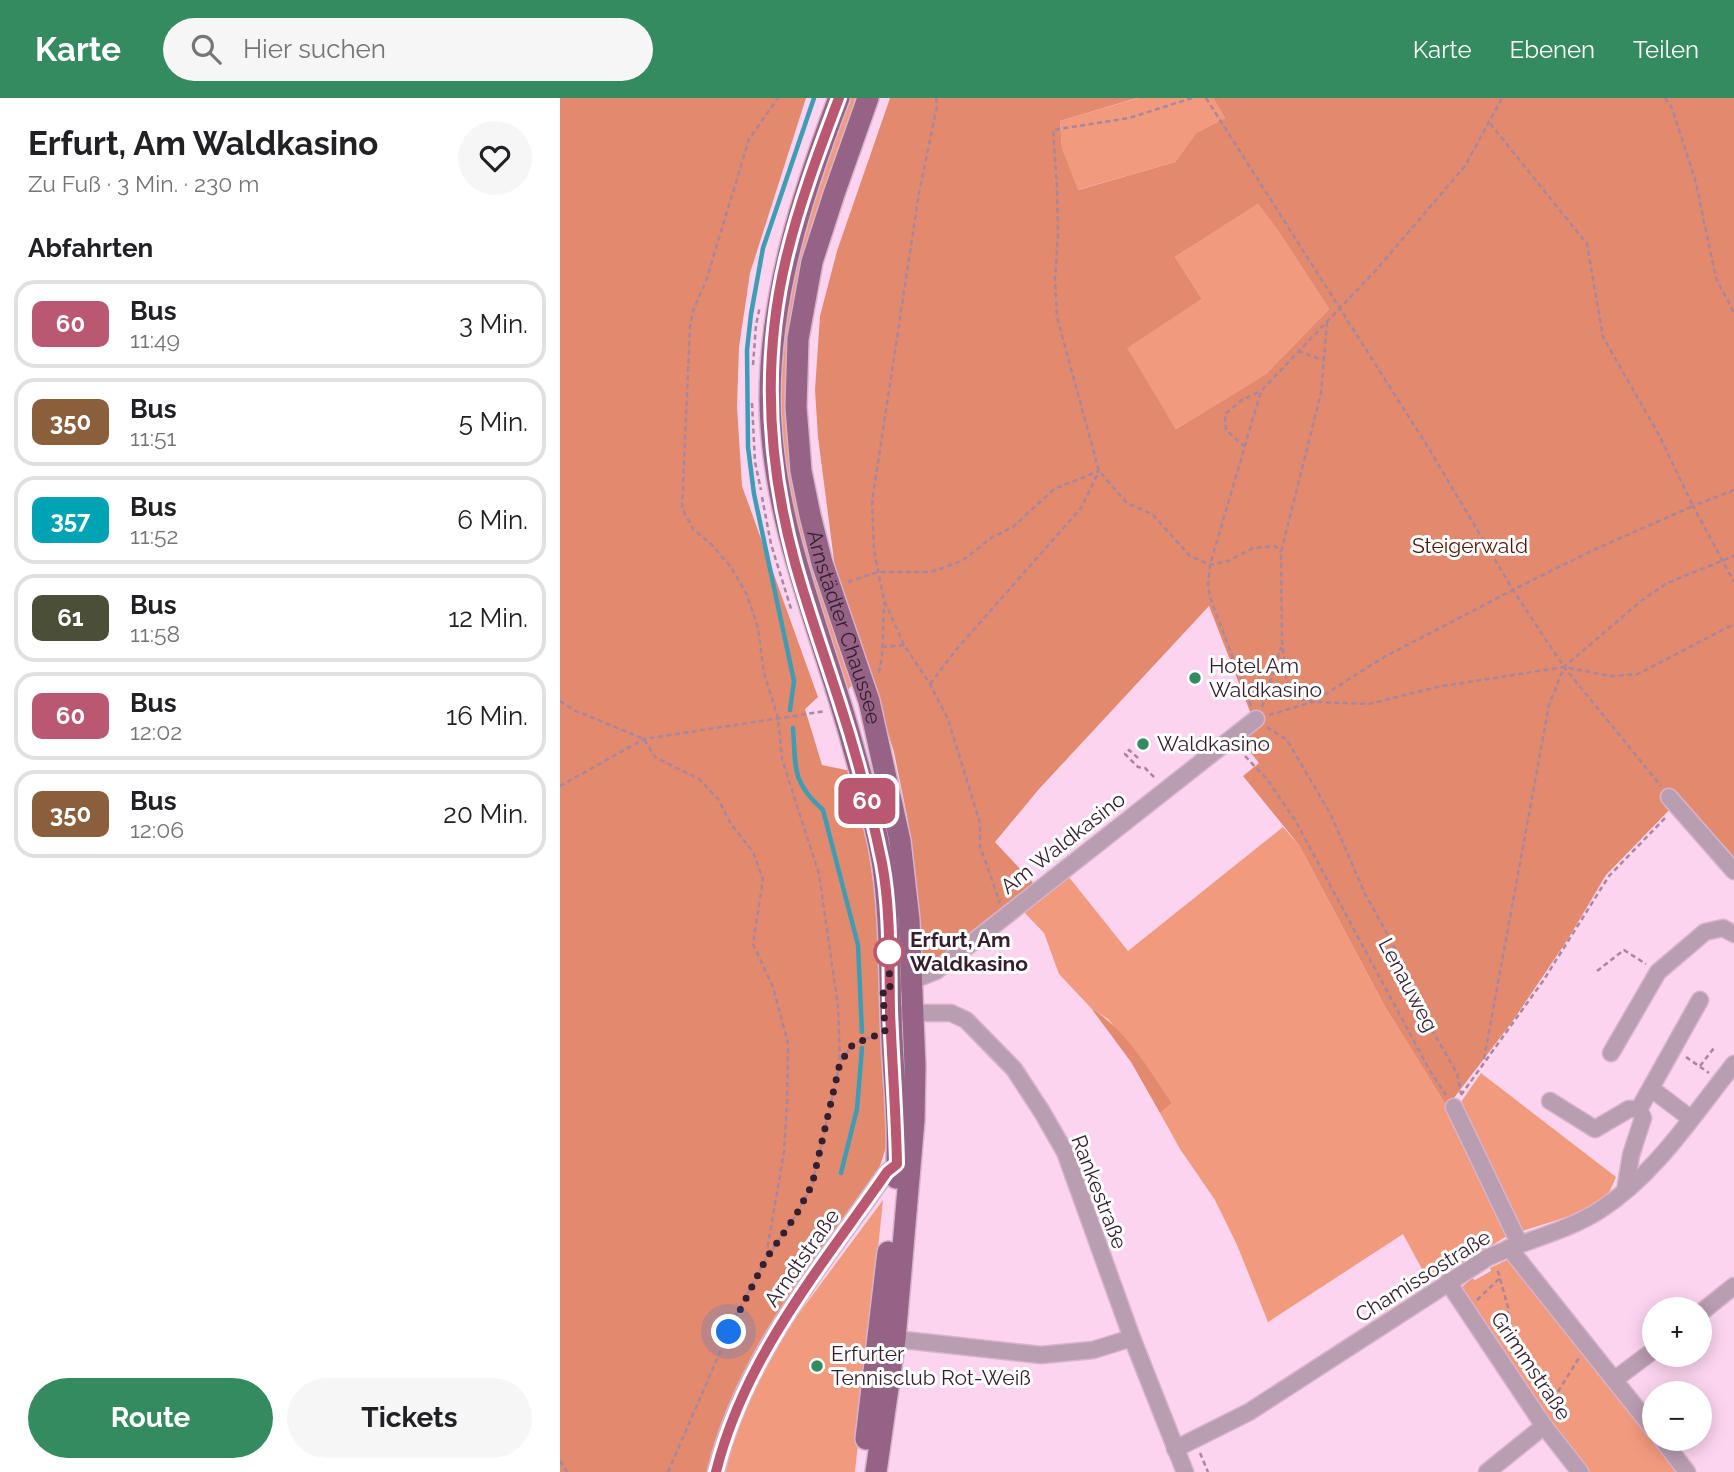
<!DOCTYPE html>
<html lang="de">
<head>
<meta charset="utf-8">
<style>
	:root { --surface:#fff; --page:#f6f6f6; --text:#202124; --muted:#757577; --line:#e0e0e0; --accent:#348b60 }
	body { margin:0; font-family:Raleway,sans-serif; background:var(--page); color:var(--text); height:100vh; display:flex; flex-direction:column; font-size:26px; white-space:nowrap }
	* { box-sizing:border-box; margin:0 }
	p { font-size:23px; color:var(--muted) }
	.icon { flex:none; width:38px; height:38px; fill:none; stroke:currentColor; stroke-width:2; stroke-linecap:round; stroke-linejoin:round }
	.map { position:relative; flex:1; overflow:hidden }
	.panel { display:flex; flex-direction:column; background:var(--surface); width:560px }
	.panel>* { flex:none }
	.badge { padding:0 14px; border-radius:10px; font-size:24px; line-height:46px }
	.buttons { position:absolute; left:1082px; top:1199px; display:grid; gap:14px }
	.buttons a { display:grid; place-items:center; width:70px; height:70px; border-radius:50%; background:var(--surface); box-shadow:0 4px 18px #0003; font-size:35px }
	.you { position:absolute; width:35px; height:35px; margin:-18px; border:5px solid #fff; border-radius:50%; background:#1a73e8; box-shadow:0 0 0 10px #1a73e833 }
	.map>.badge { position:absolute; translate:-50% -50%; box-shadow:0 0 0 4px #fff }
	h2 { padding:0 28px; font-size:26px; line-height:63px }
	.round { display:grid; place-items:center; flex:none; width:74px; height:74px; border-radius:37px; background:var(--page) }
	.headline { display:flex; align-items:center; justify-content:space-between; height:119px; padding:0 28px }
	h1 { font-size:33px; font-weight:700; line-height:52px }
	.primary-button { display:flex; gap:14px; margin-top:auto; padding:14px 28px }
	.primary-button a { flex:1; height:80px; border-radius:42px; background:var(--accent); color:#fff; font-size:28px; font-weight:700; line-height:80px; text-align:center }
	.primary-button a+a { background:var(--page); color:var(--text) }
	ul { padding:0; list-style:none }
	li { display:flex; align-items:center; gap:21px; height:88px; margin:0 14px 10px; padding:0 14px; border:4px solid var(--line); border-radius:21px }
	li div { flex:1 }
	li b { display:block; font-size:26px }
	li em { font-style:normal }
	li .badge { min-width:77px; font-weight:700; text-align:center }
	header { display:flex; align-items:center; gap:42px; box-sizing:border-box; height:98px; padding:0 35px; background:var(--accent); color:#fff }
	header strong { font-size:33px }
	nav { display:flex; gap:38px; margin-inline-start:auto; font-size:24px }
	.search { width:490px; height:63px; background:var(--page); display:flex; align-items:center; gap:18px; box-sizing:border-box; padding:0 24px; border-radius:38px; color:var(--muted); font-size:26px }
	main { display:flex; flex:1; min-height:0 }
	.map>svg:first-child { display:block }
	.green { fill:#f29a7e }
	.forest { fill:#e38a6e; fill-rule:evenodd }
	.lines { fill:none; stroke-linecap:round; stroke-linejoin:round }
	.stream { stroke:#3e9cb4; stroke-width:4.5 }
	.minor-casing { stroke:#d8b3cc; stroke-width:19 }
	.major-casing { stroke:#d8b3cc; stroke-width:24 }
	.path { stroke:#a8879e; stroke-width:2.5; stroke-dasharray:5 3.5; stroke-linecap:butt }
	.minor { stroke:#b99db0; stroke-width:16 }
	.major { stroke:#956386; stroke-width:21 }
	.line-casing { stroke:#fff; stroke-width:16 }
	.line { stroke:#ba5872; stroke-width:10 }
	.walk { stroke:#361e2f; stroke-width:7; stroke-dasharray:0 12.6 }
	.poi-dot { fill:#348b60; stroke:#fff; stroke-width:2.5 }
	.stop-dot { fill:#fff; stroke:#ba5872; stroke-width:3.5 }
	.labels { text-anchor:middle; stroke-width:6; stroke-linejoin:round; paint-order:stroke }
	.park-label { font-size:21px; fill:#511906; stroke:#fff }
	.street-label { font-size:21px; fill:#361e2f; stroke:#fff }
	.poi-label { font-size:21px; fill:#361e2f; stroke:#fff; text-anchor:start }
	.stop-label { font-size:21px; font-weight:bold; fill:#361e2f; stroke:#fff; text-anchor:start }
</style>
</head>
<body>
<header>
<strong>Karte</strong>
<div class="search"><svg class="icon" aria-label="search" viewBox="0 0 24 24"><circle cx="10" cy="10" r="6"/><path d="M15 15l6 6"/></svg>Hier suchen</div>
<nav><a>Karte</a><a>Ebenen</a><a>Teilen</a></nav>
</header>
<main>
<section class="panel">
<div class="headline"><div><h1>Erfurt, Am Waldkasino</h1><p>Zu Fuß · 3 Min. · 230 m</p></div><a class="round"><svg class="icon" aria-label="heart" viewBox="0 0 24 24"><path d="M12 20l-8-8c-3-5 5-10 8-4 3-6 11-1 8 4z"/></svg></a></div>
<h2>Abfahrten</h2>
<ul>
<li><span class="badge" style="background:#ba5872;color:#fff">60</span><div><b>Bus</b><p>11:49</p></div><em>3 Min.</em></li>
<li><span class="badge" style="background:#8b5e3c;color:#fff">350</span><div><b>Bus</b><p>11:51</p></div><em>5 Min.</em></li>
<li><span class="badge" style="background:#00a3b4;color:#fff">357</span><div><b>Bus</b><p>11:52</p></div><em>6 Min.</em></li>
<li><span class="badge" style="background:#4b4f38;color:#fff">61</span><div><b>Bus</b><p>11:58</p></div><em>12 Min.</em></li>
<li><span class="badge" style="background:#ba5872;color:#fff">60</span><div><b>Bus</b><p>12:02</p></div><em>16 Min.</em></li>
<li><span class="badge" style="background:#8b5e3c;color:#fff">350</span><div><b>Bus</b><p>12:06</p></div><em>20 Min.</em></li>
</ul>
<div class="primary-button"><a>Route</a><a>Tickets</a></div>
</section>
<div class="map">
<svg width="1174" height="1374" viewBox="0 0 1174 1374">
	<rect width="100%" height="100%" fill="#fcd4ef"/>
	<g class="green">
		<polygon points="287,0 300,0 228,286 291,578 292,587 289,591 284,589 253,500 224,378 218,306 225,203 258,80"/>
		<polygon points="578,0 653,0 665,20 636,35 615,64 517,92 502,50 500,23"/>
		<polygon points="698,106 719,134 769,211 706,276 616,331 566,250 642,201 615,159"/>
		<polygon points="723,729 739,747 824,907 887,1009 949,1137 869,1184 843,1136 708,1224 677,1147 655,1102 620,1051 600,1015 612,1005 548,921 531,910 499,876 484,835 463,813 508,778 568,853"/>
		<polygon points="921,975 1056,1079 1048,1097 1031,1108 1010,1118 959,1134 897,1010"/>
		<polygon points="323,1102 295,1374 162,1374 185,1306 231,1226"/>
		<polygon points="949,1161 1120,1374 1026,1374 989,1326 901,1194 902,1189 912,1180 915,1182 931,1173 930,1170"/>
	</g>
	<g class="forest">
		<polygon points="0,0 246,0 190,175 179,249 177,309 182,388 258,599 245,611 262,667 291,673 307,743 319,824 327,1046 318,1074 223,1211 189,1266 173,1297 149,1374 0,1374"/>
		<path d="M330,0h247l-77,23 2,27 16,42 97,-28 21,-29 29,-15 -12,-20h521v767l-56,-64 -72,74 -38,64 -56,83 -65,85 -63,-102 -85,-160 -56,-69 16,-13 -19,-24 16,-12 -47,-121 -170,183 -44,53 40,43 -111,86 -16,-150 -14,-69 -59,-184 -17,-131 -3,-47 5,-74 17,-65zM698,106l21,28 50,77 -63,65 -90,55 -49,-81 75,-49 -27,-42z"/>
		<path d="M531,910c36,23 57,61 81,95l-12,10 -29,-51z"/>
	</g>
	<g class="lines">
		<g class="stream">
			<polyline points="230,612 234,583 194,396 188,349 187,252 191,216 203,150 254,0"/>
			<path d="M233,630c3,39 -2,54 30,82l35,135 4,87"/>
			<polyline points="281,1075 297,1011 302,950"/>
		</g>
		<defs>
			<g id="minor">
				<polyline points="1109,699 1174,773"/>
				<polyline points="344,886 376,873 696,621"/>
				<polyline points="343,915 391,915 406,922 454,971 482,1014 505,1054 572,1240 625,1374"/>
				<polyline points="1051,955 1098,874 1145,834 1163,830 1174,836"/>
				<polyline points="1097,995 1130,1020"/>
				<polyline points="990,1003 1035,1031 1069,1011 1079,1011"/>
				<polyline points="894,1009 959,1145"/>
				<polyline points="1065,1093 1071,1057 1083,1020 1079,1011 1140,902"/>
				<polyline points="949,1150 1094,1332"/>
				<polyline points="888,1184 984,1328 1020,1374"/>
				<polyline points="1139,1216 1174,1188"/>
				<polyline points="335,1241 481,1257 533,1252 572,1240"/>
				<polyline points="1054,1282 1094,1252"/>
				<polyline points="1101,1340 1127,1374"/>
				<path d="M615,1351l74,-37 238,-154c37,-18 79,-26 113,-48 55,-35 94,-96 134,-146"/>
				<path d="M156,1374c27,-114 105,-205 171,-300l10,-8h4"/>
				<polyline points="927,1374 984,1328"/>
			</g>
			<g id="major">
				<path d="M279,0c-37,97 -69,196 -69,301 1,121 51,230 82,344 11,41 25,83 31,124 8,57 6,115 9,172 2,46 8,93 4,139"/>
				<path id="s1" d="M308,0l-34,96 -22,68 -14,77 -2,68 5,64 9,44 12,48 47,138 31,140 9,79 6,146 -1,54 -19,219 -19,133"/>
				<polyline points="306,1341 328,1154"/>
			</g>
		</defs>
		<use href="#minor" class="minor-casing"/>
		<use href="#major" class="major-casing"/>
		<g class="path">
			<polyline points="376,0 377,8 359,95 312,404 314,452 324,502 344,547 370,586 388,621 420,725 420,748 440,805"/>
			<polyline points="632,0 569,20 493,32 497,89 498,136 495,181 497,219 539,373 567,405 592,416 630,458 650,467 668,463 693,450 715,448 721,454"/>
			<polyline points="646,0 868,349 953,492 1004,569 1101,688"/>
			<polyline points="1105,0 1112,10 1135,81 1156,180 1174,215"/>
			<polyline points="767,224 761,295 721,454 722,544 727,584 731,599 753,604 809,606 877,589 1004,569 1051,578 1078,576 1174,526"/>
			<polyline points="738,253 763,262"/>
			<polyline points="193,267 196,227 200,208"/>
			<polyline points="192,305 195,364 201,392"/>
			<polyline points="685,349 666,332 665,316 682,302 701,293"/>
			<polyline points="1174,392 1133,408 1174,484"/>
			<polyline points="202,399 211,446 232,514"/>
			<polyline points="288,484 318,474 371,474 402,463 431,440 454,428 494,391 539,373"/>
			<polyline points="322,549 344,547"/>
			<polyline points="319,575 322,558 324,505"/>
			<polyline points="370,586 395,553 521,410 539,373"/>
			<polyline points="0,603 14,612 84,641 95,659 139,681 158,701 171,726 193,754 203,781 193,846 213,889 228,945 227,1004 224,1054 206,1158"/>
			<polyline points="691,608 650,499 648,485 650,467 701,293 817,171 905,68 942,0"/>
			<polyline points="702,609 721,549"/>
			<polyline points="709,617 753,604 824,559 953,492 1031,453 1133,408 1099,337 1043,239 1027,146 929,24"/>
			<polyline points="707,629 727,642 771,717 805,796 833,846 852,898 897,975 901,996"/>
			<polyline points="689,655 695,650 690,643"/>
			<polyline points="685,658 706,680 735,722 869,971 886,997"/>
			<polyline points="578,660 569,652 565,656 578,669 585,670 596,681"/>
			<polyline points="0,688 84,641 266,613"/>
			<polyline points="1037,873 1064,852 1086,866"/>
			<polyline points="1126,959 1149,975"/>
			<polyline points="924,961 989,607 1004,569 1081,503 1107,485 1174,458"/>
			<polyline points="281,963 293,946 316,937"/>
			<polyline points="1140,968 1154,950"/>
			<polyline points="901,997 983,883 1049,778 1106,719"/>
			<polyline points="917,1202 940,1180"/>
			<polyline points="934,1230 949,1213 937,1170"/>
			<polyline points="989,1308 1019,1260"/>
			<polyline points="640,1355 648,1374"/>
			<polyline points="0,1363 7,1374"/>
			<polyline points="108,1374 177,1215 206,1161 236,1117 252,1087 280,965 278,908 259,776 222,661 218,620 204,575 198,530 187,497 171,469 151,446 133,431 122,410 130,229 133,213 146,183 189,41 218,0"/>
		</g>
		<use href="#minor" class="minor"/>
		<use href="#major" class="major"/>
	</g>
	<g class="lines">
		<defs>
			<path id="line" d="M156,1374c28,-114 105,-205 171,-300l10,-8c-1,-51 -5,-102 -7,-153 -1,-49 1,-100 -8,-148 -11,-53 -25,-107 -42,-159 -15,-47 -32,-94 -45,-141 -27,-99 -33,-203 -9,-304 13,-55 33,-108 53,-161"/>
		</defs>
		<use href="#line" class="line-casing"/>
		<use href="#line" class="line"/>
		<polyline class="walk" points="169,1234 206,1161 236,1117 252,1087 280,965 293,946 325,934 323,890 330,889 328,847 329,854"/>
	</g>
	<g class="poi-dot">
		<circle cx="635" cy="580" r="7"/>
		<circle cx="583" cy="646" r="7"/>
		<circle cx="257" cy="1268" r="7"/>
	</g>
	<circle class="stop-dot" cx="329" cy="854" r="14"/>
	<g class="labels">
		<g class="park-label">
			<text x="910" y="455">Steigerwald</text>
		</g>
		<g class="street-label">
			<text dy="7" stroke="none"><textPath href="#s1" startOffset="546">Arnstädter Chaussee</textPath></text>
			<text transform="translate(503 745) rotate(-38)" y="7">Am Waldkasino</text>
			<text transform="translate(848 887) rotate(62)" y="7">Lenauweg</text>
			<text transform="translate(539 1094) rotate(69)" y="7">Rankestraße</text>
			<text transform="translate(242 1160) rotate(-55)" y="7">Arndtstraße</text>
			<text transform="translate(863 1178) rotate(-32)" y="7">Chamissostraße</text>
			<text transform="translate(971 1268) rotate(56)" y="7">Grimmstraße</text>
		</g>
		<g class="poi-label">
			<text x="649" y="575">Hotel Am<tspan x="649" dy="24">Waldkasino</tspan></text>
			<text x="597" y="653">Waldkasino</text>
			<text x="271" y="1263">Erfurter<tspan x="271" dy="24">Tennisclub Rot-Weiß</tspan></text>
		</g>
		<g class="stop-label">
			<text x="350" y="849">Erfurt, Am<tspan x="350" dy="24">Waldkasino</tspan></text>
		</g>
	</g>
</svg>
<div class="buttons">
<a>+</a>
<a>−</a>
</div>
<div class="you" style="left:169px;top:1234px"></div>
<b class="badge" style="left:307px;top:703px;background:#ba5872;color:#fff">60</b>
</div>
</main>
</body>
</html>
